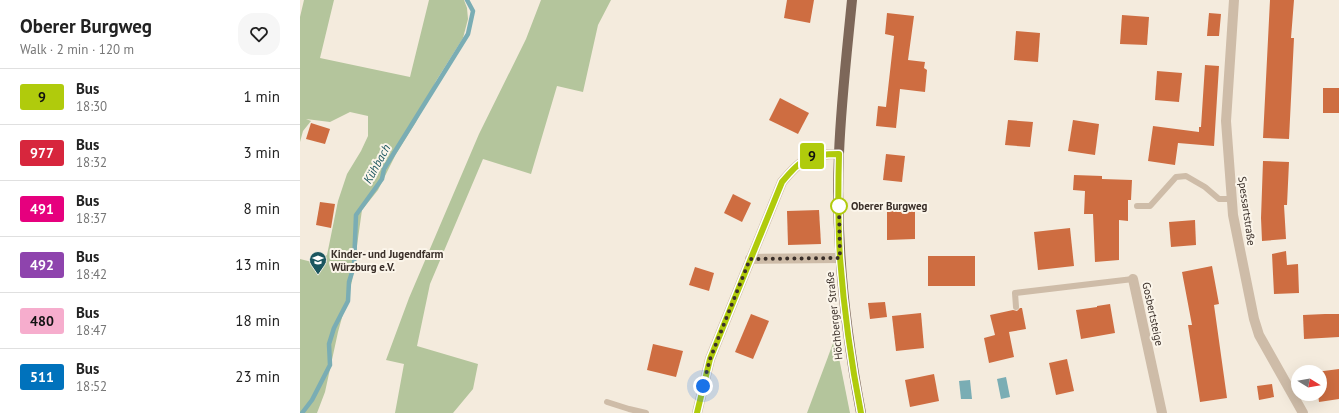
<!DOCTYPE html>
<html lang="en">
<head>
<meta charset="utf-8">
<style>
	:root { --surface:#fff; --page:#f6f6f6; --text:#222; --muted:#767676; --line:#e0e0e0 }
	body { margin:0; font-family:"PT Sans",sans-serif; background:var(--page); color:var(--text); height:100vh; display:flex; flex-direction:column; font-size:15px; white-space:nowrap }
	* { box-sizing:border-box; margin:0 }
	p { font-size:13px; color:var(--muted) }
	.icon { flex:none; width:22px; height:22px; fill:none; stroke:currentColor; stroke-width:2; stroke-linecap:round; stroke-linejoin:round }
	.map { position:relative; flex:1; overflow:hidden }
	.details { display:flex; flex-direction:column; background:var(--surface); width:300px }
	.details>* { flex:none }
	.badge { padding:0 8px; border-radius:3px; font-size:14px; line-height:26px }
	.needle { width:26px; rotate:101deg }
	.tools { position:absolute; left:991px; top:365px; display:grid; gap:8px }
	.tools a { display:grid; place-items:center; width:36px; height:36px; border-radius:50%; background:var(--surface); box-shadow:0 4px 16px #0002; font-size:20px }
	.you { position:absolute; width:20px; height:20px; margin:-10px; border:3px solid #fff; border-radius:50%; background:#1a73e8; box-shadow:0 0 0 6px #1a73e833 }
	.map>.badge { position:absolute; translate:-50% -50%; box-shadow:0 0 0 2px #fff }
	.round { display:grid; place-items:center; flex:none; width:42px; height:42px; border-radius:16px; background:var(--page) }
	.headline { display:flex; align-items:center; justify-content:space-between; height:68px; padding:0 20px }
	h1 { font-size:19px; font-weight:700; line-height:30px }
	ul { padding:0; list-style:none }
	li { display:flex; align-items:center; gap:12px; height:56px; padding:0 20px; border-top:1px solid var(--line) }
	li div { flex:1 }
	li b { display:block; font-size:15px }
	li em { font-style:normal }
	li .badge { min-width:44px; font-weight:700; text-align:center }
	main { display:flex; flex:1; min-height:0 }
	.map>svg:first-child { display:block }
	.green { fill:#b4c59c }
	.water { fill:#7aadb4 }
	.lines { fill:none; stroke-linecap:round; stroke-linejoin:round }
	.stream { stroke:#7aadb4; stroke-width:4.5 }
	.building { fill:#ce6d41 }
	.service { stroke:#cebca8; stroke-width:6 }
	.minor { stroke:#cebca8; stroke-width:10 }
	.primary { stroke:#7d6759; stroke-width:10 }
	.line-casing { stroke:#fff; stroke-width:9 }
	.line { stroke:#b0cb0c; stroke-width:6 }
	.walk { stroke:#3a2f29; stroke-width:4; stroke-dasharray:0 7.2 }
	.stop-dot { fill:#fff; stroke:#b0cb0c; stroke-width:2 }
	.labels { text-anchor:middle; stroke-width:4; stroke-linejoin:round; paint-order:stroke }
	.stop-label { font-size:11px; font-weight:bold; fill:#3a2f29; stroke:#fbf5ea; text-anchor:start }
	.street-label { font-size:11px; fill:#3a2f29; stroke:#fbf5ea }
	.poi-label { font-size:11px; font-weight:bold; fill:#3a2f29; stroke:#fbf5ea; text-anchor:start }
	.water-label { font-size:12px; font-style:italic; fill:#1b565f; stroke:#fbf5ea }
</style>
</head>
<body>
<main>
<section class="details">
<div class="headline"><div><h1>Oberer Burgweg</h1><p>Walk · 2 min · 120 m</p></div><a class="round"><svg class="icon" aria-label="heart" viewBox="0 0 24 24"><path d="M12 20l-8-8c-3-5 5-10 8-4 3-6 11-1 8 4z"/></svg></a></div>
<ul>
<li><span class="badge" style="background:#b0cb0c;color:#111">9</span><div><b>Bus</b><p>18:30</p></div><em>1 min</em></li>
<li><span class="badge" style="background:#d7263d;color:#fff">977</span><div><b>Bus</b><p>18:32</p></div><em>3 min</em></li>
<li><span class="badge" style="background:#e6007e;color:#fff">491</span><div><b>Bus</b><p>18:37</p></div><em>8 min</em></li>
<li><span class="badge" style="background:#8e44ad;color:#fff">492</span><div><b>Bus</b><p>18:42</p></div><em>13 min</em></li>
<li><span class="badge" style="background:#f6adcd;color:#111">480</span><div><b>Bus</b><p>18:47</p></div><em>18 min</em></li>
<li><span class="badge" style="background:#0072bc;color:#fff">511</span><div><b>Bus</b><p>18:52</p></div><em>23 min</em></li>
</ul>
</section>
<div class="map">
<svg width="1039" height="413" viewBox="0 0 1039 413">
	<rect width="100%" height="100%" fill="#f4ebdd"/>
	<g class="green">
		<polygon points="4,0 34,0 20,58 110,77 129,0 164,0 167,8 168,19 163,38 136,81 116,122 96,154 78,190 62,210 52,281 38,332 25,392 17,413 0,413 0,259 16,263 27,255 38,201 47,174 61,151 68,136 68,116 50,112 30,122 6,119 11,121 3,131 0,142 0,17"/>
		<polygon points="241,0 311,0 298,25 283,92 257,86 231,174 183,159 130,284 117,346 178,364 173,389 153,413 95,413 104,364 86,360 109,298 179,134 226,39"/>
		<polygon points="535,338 550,413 507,413"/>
	</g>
	<g class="water">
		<polygon points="706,377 710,397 701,399 697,379"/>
		<polygon points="670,380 672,399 661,399 659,381"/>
	</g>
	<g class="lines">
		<polyline class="stream" points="2,413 12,400 30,365 29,344 34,328 48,301 49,282 54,266 56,215 82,179 84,169 168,34 173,11 167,0"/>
	</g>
	<g class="building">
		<polygon points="487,0 514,0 510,23 484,18"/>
		<polygon points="970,0 994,0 991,38 994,38 989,139 963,138"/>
		<polygon points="587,13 614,16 608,60 625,62 624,68 627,70 625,92 600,89 596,128 576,126 578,106 586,107 594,36 585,34"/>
		<polygon points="909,13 921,14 919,36 907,36"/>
		<polygon points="822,15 849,17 847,45 820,44"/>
		<polygon points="716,31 740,33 738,62 714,60"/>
		<polygon points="905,65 919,66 914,146 878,143 875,165 848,161 853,126 899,132 899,127 901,127"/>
		<polygon points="857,71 882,73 879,102 855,100"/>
		<rect x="1023" y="88" width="16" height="25"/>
		<polygon points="480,98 509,113 498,134 469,120"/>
		<polygon points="708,120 733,122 730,147 705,145"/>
		<polygon points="773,120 799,124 795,155 768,151"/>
		<polygon points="11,123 30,129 25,144 6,139"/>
		<polygon points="586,154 605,156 602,182 583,180"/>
		<polygon points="963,161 989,162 987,205 984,205 986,239 962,241 961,218"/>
		<polygon points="774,175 802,176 802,179 832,180 831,200 828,200 828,221 819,220 819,260 795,262 793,214 784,214 785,191 773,190"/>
		<polygon points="433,194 451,203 442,222 424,213"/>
		<polygon points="20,202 35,204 31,228 16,225"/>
		<polygon points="587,206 615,206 615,239 587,240"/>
		<polygon points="519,210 521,244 488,245 487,211"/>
		<polygon points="895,220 896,245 871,247 869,222"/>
		<polygon points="770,228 774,266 738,270 734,232"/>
		<polygon points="986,251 987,265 998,264 999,293 974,294 972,254"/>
		<rect x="628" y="256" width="47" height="30"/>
		<polygon points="912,266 919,304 914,305 927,398 900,402 888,325 892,325 882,272"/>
		<polygon points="395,267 414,273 409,291 389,285"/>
		<polygon points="585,302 587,317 570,319 568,303"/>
		<polygon points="810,304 815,333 781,339 776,310 797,307 797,306"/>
		<polygon points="720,308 722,308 726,329 709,332 714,357 689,363 684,338 695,335 690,315 713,310 717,311"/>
		<polygon points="621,313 624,348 596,351 592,316"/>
		<polygon points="451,314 469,321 453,359 435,352"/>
		<polygon points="1025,314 1039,314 1039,337 1004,339 1003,315"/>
		<polygon points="353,344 383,351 376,377 347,370"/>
		<polygon points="767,359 774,391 756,395 749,363"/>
		<polygon points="1039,369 1039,399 1019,402 1018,394 1020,394 1020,372 1016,372"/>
		<polygon points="634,374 639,401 610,407 605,380"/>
		<polygon points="972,384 974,397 959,400 957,386"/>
	</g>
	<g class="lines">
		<g class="service">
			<polyline points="837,206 850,206 876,177 886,176 905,187 919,199 932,199"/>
			<polyline points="716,307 715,293 833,279"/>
			<polyline points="307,402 329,409 346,413"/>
		</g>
		<g class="minor">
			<polyline points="934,0 926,121 933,215 954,319 959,335 1003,413"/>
			<polyline points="450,259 540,258"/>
			<polyline points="833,279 862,413"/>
			<path d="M397,413l13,-54 72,-177c19,-23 26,-28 57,-28"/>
		</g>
		<path class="primary" d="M552,0c-5,51 -11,102 -13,154 -4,87 6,174 22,259"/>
	</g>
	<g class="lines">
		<defs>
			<path id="line" d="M397,413l13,-54 72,-177c19,-23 26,-28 57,-28 -1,35 -1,70 1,104 4,52 11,104 21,155"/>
		</defs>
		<use href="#line" class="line-casing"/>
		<use href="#line" class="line"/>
		<polyline class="walk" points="403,386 410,359 450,259 540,258 539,206"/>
	</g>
	<defs>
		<symbol id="school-pin" viewBox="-11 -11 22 30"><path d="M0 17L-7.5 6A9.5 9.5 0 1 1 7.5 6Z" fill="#1b565f" stroke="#fbf5ea"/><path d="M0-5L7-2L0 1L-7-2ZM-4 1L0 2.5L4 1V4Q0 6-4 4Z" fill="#fff"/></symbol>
	</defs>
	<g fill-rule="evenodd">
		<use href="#school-pin" x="8" y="250" width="20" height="27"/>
	</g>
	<circle class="stop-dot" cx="539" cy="206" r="8"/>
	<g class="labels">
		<g class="stop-label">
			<text x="551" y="210">Oberer Burgweg</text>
		</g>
		<g class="street-label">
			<text transform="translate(947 211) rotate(82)" y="4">Spessartstraße</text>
			<text transform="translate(853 314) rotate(78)" y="4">Gosbertsteige</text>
			<text transform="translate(534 316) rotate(-96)" y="4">Höchberger Straße</text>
		</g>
		<g class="poi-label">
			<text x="31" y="258">Kinder- und Jugendfarm<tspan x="31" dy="13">Würzburg e.V.</tspan></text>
		</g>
		<g class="water-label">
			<text transform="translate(77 164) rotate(-61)" y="4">Kühbach</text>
		</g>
	</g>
</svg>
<div class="tools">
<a><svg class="needle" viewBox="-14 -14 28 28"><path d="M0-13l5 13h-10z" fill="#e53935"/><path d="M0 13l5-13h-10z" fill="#767676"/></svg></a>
</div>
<div class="you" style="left:403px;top:386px"></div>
<b class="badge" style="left:512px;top:156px;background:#b0cb0c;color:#111">9</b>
</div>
</main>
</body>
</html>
